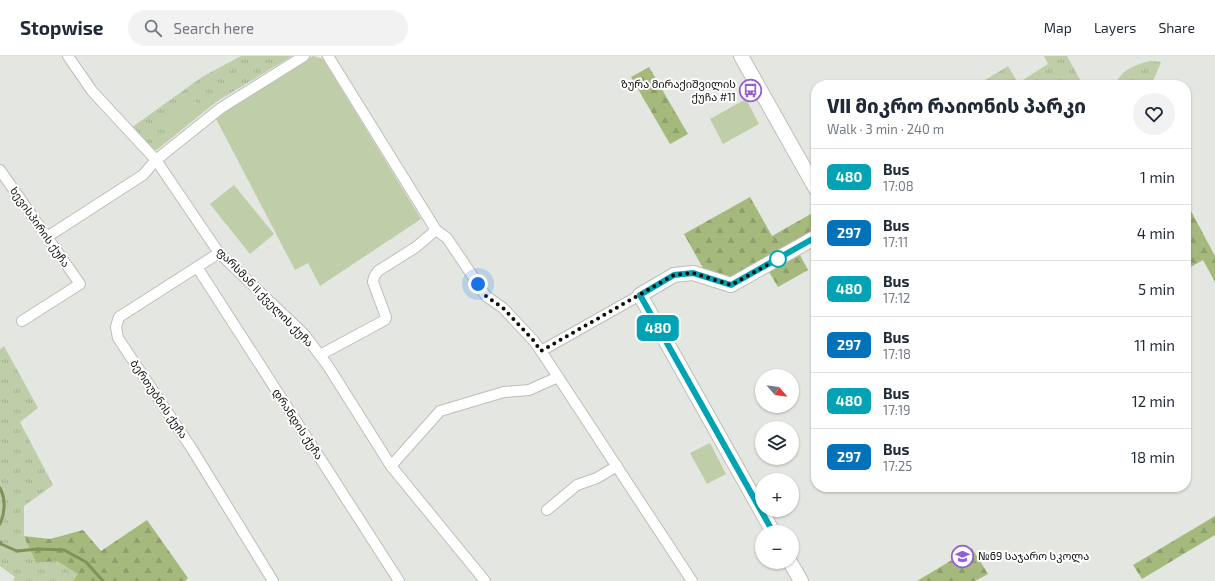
<!DOCTYPE html>
<html lang="en">
<head>
<meta charset="utf-8">
<style>
	:root { --surface:#fff; --page:#f2f2f3; --text:#1f2937; --muted:#747a83; --line:#e0e1e3 }
	body { margin:0; font-family:"Exo 2","Noto Sans Georgian",sans-serif; background:var(--page); color:var(--text); height:100vh; display:flex; flex-direction:column; font-size:15px; white-space:nowrap }
	* { box-sizing:border-box; margin:0 }
	p { font-size:13px; color:var(--muted) }
	.icon { flex:none; width:22px; height:22px; fill:none; stroke:currentColor; stroke-width:2; stroke-linecap:round; stroke-linejoin:round }
	.map { position:relative; flex:1; overflow:hidden }
	.details { position:absolute; left:811px; top:24px; width:380px; height:412px; display:flex; flex-direction:column; background:var(--surface); border-radius:16px; box-shadow:0 1px 3px #0004 }
	.details>* { flex:none }
	.badge { padding:0 8px; border-radius:6px; font-size:14px; line-height:26px }
	.needle { width:26px; rotate:118deg }
	.tools { position:absolute; left:755px; top:313px; display:grid; gap:8px }
	.tools a { display:grid; place-items:center; width:44px; height:44px; border-radius:50%; background:var(--surface); box-shadow:0 1px 3px #0004; font-size:20px }
	.you { position:absolute; width:20px; height:20px; margin:-10px; border:3px solid #fff; border-radius:50%; background:#1a73e8; box-shadow:0 0 0 6px #1a73e833 }
	.map>.badge { position:absolute; translate:-50% -50%; box-shadow:0 0 0 2px #fff }
	.round { display:grid; place-items:center; flex:none; width:42px; height:42px; border-radius:21px; background:var(--page) }
	.overview { display:flex; align-items:center; justify-content:space-between; height:68px; padding:0 16px }
	h1 { font-size:19px; font-weight:800; line-height:30px }
	ul { padding:0; list-style:none }
	li { display:flex; align-items:center; gap:12px; height:56px; padding:0 16px; border-top:1px solid var(--line) }
	li div { flex:1 }
	li b { display:block; font-size:15px }
	li em { font-style:normal }
	li .badge { min-width:44px; font-weight:700; text-align:center }
	header { display:flex; align-items:center; gap:24px; box-sizing:border-box; height:56px; padding:0 20px; background:var(--surface); border-bottom:1px solid var(--line) }
	header strong { font-size:19px }
	nav { display:flex; gap:22px; margin-inline-start:auto; font-size:14px }
	.search { width:280px; height:36px; background:var(--page); display:flex; align-items:center; gap:10px; box-sizing:border-box; padding:0 14px; border-radius:22px; color:var(--muted); font-size:15px }
	.map>svg:first-child { display:block }
	.grass { fill:url(#grass-tufts) }
	.forest { fill:url(#forest-firs) }
	.garden { fill:#bfcda8 }
	.lines { fill:none; stroke-linecap:round; stroke-linejoin:round }
	.stream { stroke:#7f9258; stroke-width:3 }
	.street-casing { stroke:#bcbeb9; stroke-width:12 }
	.secondary-casing { stroke:#bcbeb9; stroke-width:16 }
	.street { stroke:#fff; stroke-width:10 }
	.secondary { stroke:#fff; stroke-width:14 }
	.line-casing { stroke:#fff; stroke-width:9 }
	.line { stroke:#00a3b4; stroke-width:6 }
	.walk { stroke:#0f100e; stroke-width:4; stroke-dasharray:0 7.2 }
	.stop-dot { fill:#fff; stroke:#00a3b4; stroke-width:2 }
	.labels { text-anchor:middle; stroke-width:4; stroke-linejoin:round; paint-order:stroke }
	.poi-label { font-size:11px; fill:#0f100e; stroke:#fff; text-anchor:end }
	.street-label { font-size:11px; fill:#0f100e; stroke:#fff }
</style>
</head>
<body>
<header>
<strong>Stopwise</strong>
<div class="search"><svg class="icon" aria-label="search" viewBox="0 0 24 24"><circle cx="10" cy="10" r="6"/><path d="M15 15l6 6"/></svg>Search here</div>
<nav><a>Map</a><a>Layers</a><a>Share</a></nav>
</header>
<div class="map">
<svg width="1215" height="525" viewBox="0 0 1215 525">
	<defs>
		<pattern id="grass-tufts" width="24" height="20" patternUnits="userSpaceOnUse"><rect width="24" height="20" fill="#bfcda8"/><path d="M3 7l-1-3M5 7V3M7 7l1-3M15 17l-1-3M17 17v-4M19 17l1-3" fill="none" stroke="#a3af8f"/></pattern>
		<pattern id="forest-firs" width="22" height="20" patternUnits="userSpaceOnUse"><rect width="22" height="20" fill="#a5b97d"/><path d="M5 1l3.5 6h-7zM16 11l3.5 6h-7z" fill="#8d9e6b"/></pattern>
	</defs>
	<rect width="100%" height="100%" fill="#e4e7e1"/>
	<g class="grass">
		<polygon points="241,0 292,0 216,46 158,93 155,94 131,72 202,21"/>
		<polygon points="1044,0 1067,0 1083,29 977,29 1008,10 1018,27 1048,8"/>
		<path d="M1151,5l10,1 -7,17 -6,6h-33c6,-15 21,-21 36,-24z"/>
		<polygon points="4,290 38,352 20,366 53,429 24,450 24,480 36,507 57,505 79,518 73,525 13,525 15,521 0,510 0,293"/>
	</g>
	<g class="forest">
		<polygon points="649,11 688,78 670,88 631,21"/>
		<polygon points="750,141 772,180 816,155 814,176 726,225 704,214 684,178"/>
		<polygon points="1190,153 1215,200 1215,226 1203,204 1189,212 1186,206 1186,155"/>
		<polygon points="800,199 808,214 778,231 769,216"/>
		<polygon points="1215,460 1215,479 1142,523 1133,509"/>
		<polygon points="147,464 188,522 185,525 73,525 78,518 57,505 36,507 24,480 50,483 83,474 101,495"/>
		<polygon points="972,492 988,518 975,525 917,525"/>
	</g>
	<g class="garden">
		<polygon points="313,0 323,3 421,163 320,230 308,207 295,214 214,59 224,51"/>
		<polygon points="191,38 202,54 172,75 161,59"/>
		<polygon points="746,43 759,68 723,88 710,63"/>
		<polygon points="234,129 274,178 250,198 210,148"/>
		<polygon points="710,387 726,418 707,428 690,397"/>
	</g>
	<g class="lines">
		<g class="stream">
			<path d="M0,432c6,11 5,25 0,36"/>
			<polyline points="0,486 1,488 17,495 38,493 64,494 86,506 103,525"/>
		</g>
		<defs>
			<g id="street">
				<polyline points="68,0 92,35 156,104 219,197 304,278 328,310 391,410 485,525"/>
				<polyline points="328,0 436,174 447,182 486,240 503,252 533,284 541,295 692,525"/>
				<polyline points="0,114 80,228 22,265"/>
				<polyline points="47,181 143,119 156,104 221,52 304,0"/>
				<polyline points="219,197 119,261 116,271 118,282 192,393 273,525"/>
				<polyline points="197,211 399,525"/>
				<polyline points="541,295 640,239"/>
				<polyline points="320,299 385,264 386,261 373,226 374,221 378,215 416,191 436,174"/>
				<polyline points="391,410 440,355 504,336 529,334 558,321"/>
				<polyline points="547,454 577,429 597,422 617,410"/>
			</g>
			<g id="secondary">
				<polyline points="741,0 816,133"/>
				<polyline points="773,476 640,239 674,219 693,217 731,229 816,181"/>
				<polyline points="790,506 801,525"/>
			</g>
		</defs>
		<use href="#street" class="street-casing"/>
		<use href="#secondary" class="secondary-casing"/>
		<use href="#street" class="street"/>
		<use href="#secondary" class="secondary"/>
	</g>
	<g class="lines">
		<defs>
			<polyline id="line" points="773,476 640,239 674,219 693,217 731,229 816,181"/>
		</defs>
		<use href="#line" class="line-casing"/>
		<use href="#line" class="line"/>
		<polyline class="walk" points="478,228 486,240 503,252 533,284 541,295 674,219 693,217 731,229 778,203"/>
	</g>
	<defs>
		<symbol id="bus-ring" viewBox="-11 -11 22 22"><circle r="9.5" fill="#fff" stroke="#965dd4" stroke-width="1.5"/><path d="M-5-6H5V4H4V6H2V4H-2V6H-4V4H-5ZM-3.5-4V0h7V-4ZM-3.5 1.2v1.5H-2V1.2ZM2 1.2v1.5H3.5V1.2Z" fill="#965dd4"/></symbol>
		<symbol id="school-ring" viewBox="-11 -11 22 22"><circle r="9.5" fill="#fff" stroke="#965dd4" stroke-width="1.5"/><path d="M0-5L7-2L0 1L-7-2ZM-4 1L0 2.5L4 1V4Q0 6-4 4Z" fill="#965dd4"/></symbol>
	</defs>
	<g fill-rule="evenodd">
		<use href="#bus-ring" x="738" y="22" width="25" height="25"/>
		<use href="#school-ring" x="950" y="488" width="25" height="25"/>
	</g>
	<circle class="stop-dot" cx="778" cy="203" r="8"/>
	<g class="labels">
		<g class="poi-label">
			<text x="736" y="32">ზურა მირაქიშვილის<tspan x="736" dy="13">ქუჩა #11</tspan></text>
			<text x="978" y="504" text-anchor="start">№69 საჯარო სკოლა</text>
		</g>
		<g class="street-label">
			<text transform="translate(40 171) rotate(55)" y="4">ხევისპირის ქუჩა</text>
			<text transform="translate(265 241) rotate(46)" y="4">ფარსმან II ქველის ქუჩა</text>
			<text transform="translate(159 343) rotate(56)" y="4">ბერთუბნის ქუჩა</text>
			<text transform="translate(298 368) rotate(57)" y="4">დრანდის ქუჩა</text>
		</g>
	</g>
</svg>
<div class="tools">
<a><svg class="needle" viewBox="-14 -14 28 28"><path d="M0-13l5 13h-10z" fill="#e53935"/><path d="M0 13l5-13h-10z" fill="#747a83"/></svg></a>
<a><svg class="icon" aria-label="layers" viewBox="0 0 24 24"><path d="M12 4l9 5-9 5-9-5zM3 14l9 5 9-5"/></svg></a>
<a>+</a>
<a>−</a>
</div>
<div class="you" style="left:478px;top:228px"></div>
<b class="badge" style="left:658px;top:272px;background:#00a3b4;color:#fff">480</b>
<section class="details">
<div class="overview"><div><h1>VII მიკრო რაიონის პარკი</h1><p>Walk · 3 min · 240 m</p></div><a class="round"><svg class="icon" aria-label="heart" viewBox="0 0 24 24"><path d="M12 20l-8-8c-3-5 5-10 8-4 3-6 11-1 8 4z"/></svg></a></div>
<ul>
<li><span class="badge" style="background:#00a3b4;color:#fff">480</span><div><b>Bus</b><p>17:08</p></div><em>1 min</em></li>
<li><span class="badge" style="background:#0072bc;color:#fff">297</span><div><b>Bus</b><p>17:11</p></div><em>4 min</em></li>
<li><span class="badge" style="background:#00a3b4;color:#fff">480</span><div><b>Bus</b><p>17:12</p></div><em>5 min</em></li>
<li><span class="badge" style="background:#0072bc;color:#fff">297</span><div><b>Bus</b><p>17:18</p></div><em>11 min</em></li>
<li><span class="badge" style="background:#00a3b4;color:#fff">480</span><div><b>Bus</b><p>17:19</p></div><em>12 min</em></li>
<li><span class="badge" style="background:#0072bc;color:#fff">297</span><div><b>Bus</b><p>17:25</p></div><em>18 min</em></li>
</ul>
</section>
</div>
</body>
</html>
